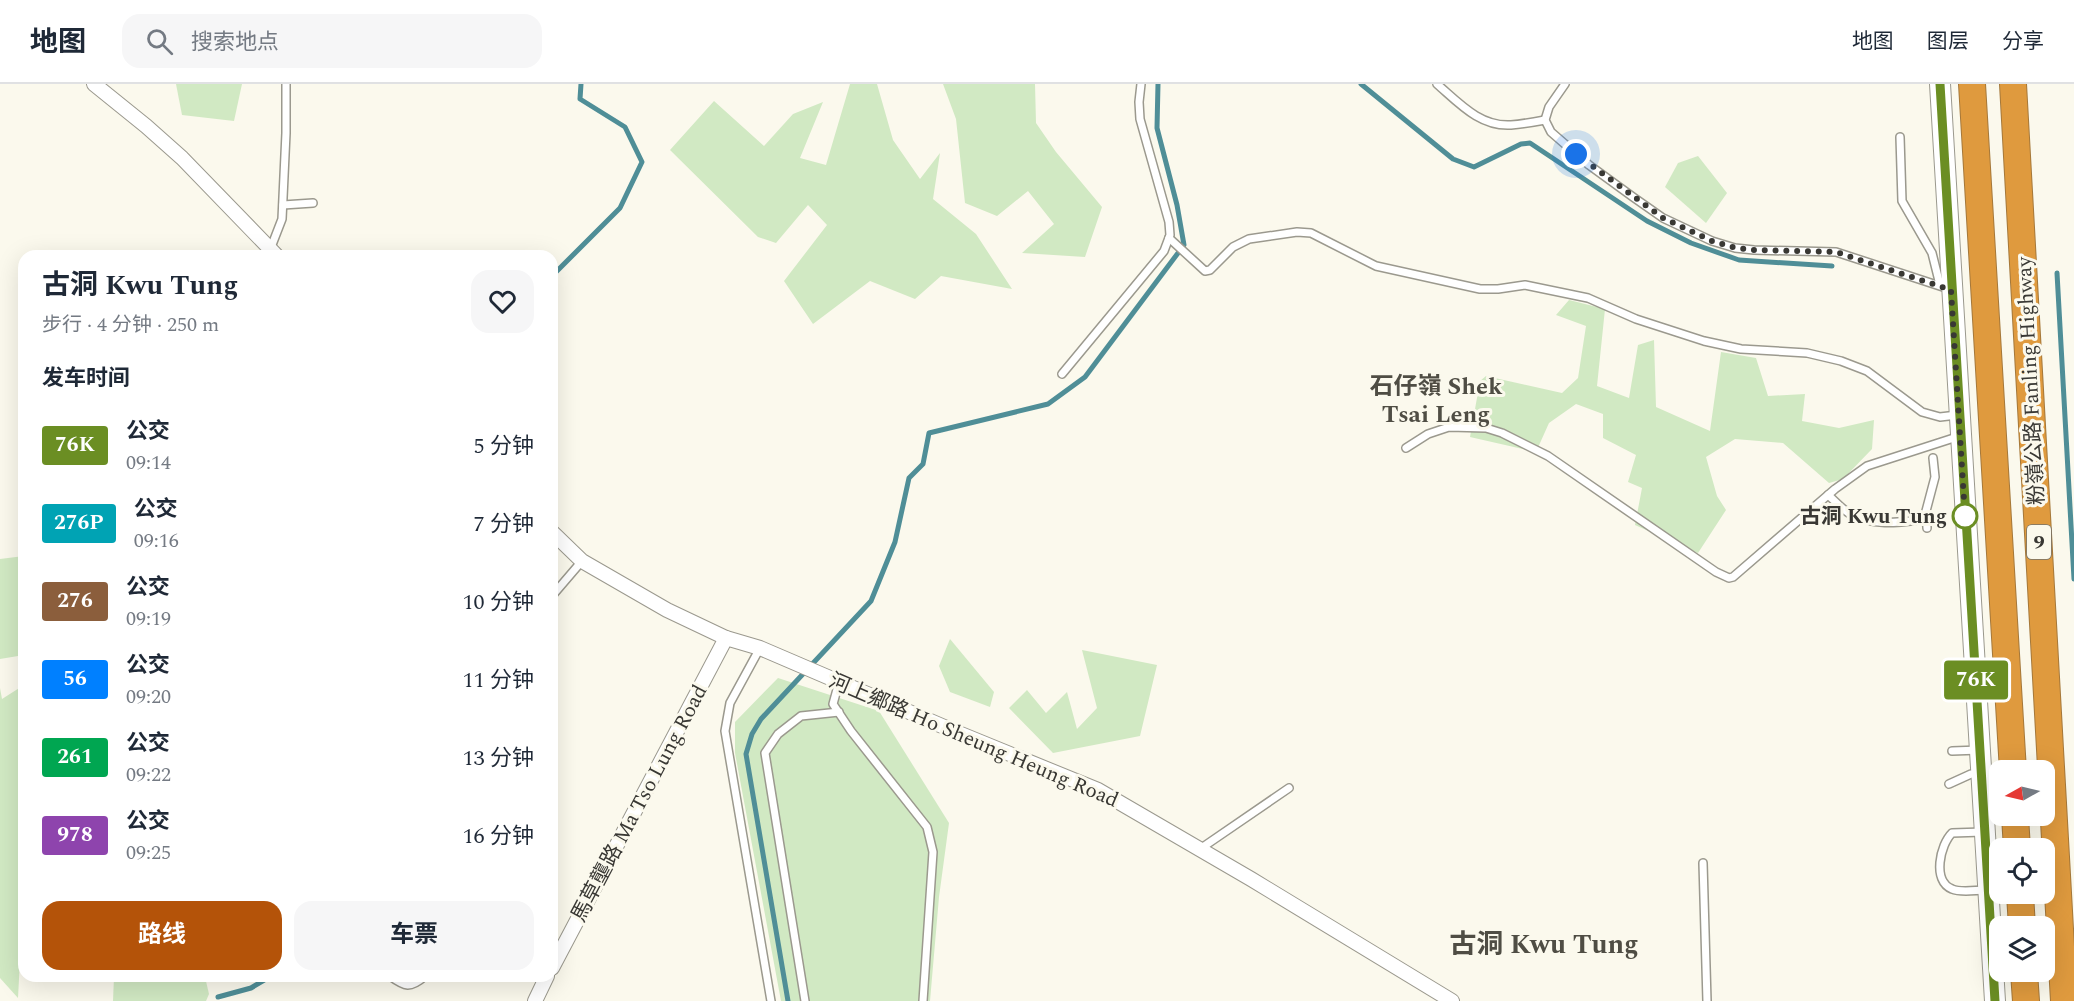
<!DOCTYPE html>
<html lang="zh">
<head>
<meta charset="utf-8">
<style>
	:root { --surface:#fff; --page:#f6f6f7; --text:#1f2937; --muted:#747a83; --line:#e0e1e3; --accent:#b45309 }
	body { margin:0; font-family:Spectral,"Noto Sans SC",serif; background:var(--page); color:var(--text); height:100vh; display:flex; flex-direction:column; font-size:22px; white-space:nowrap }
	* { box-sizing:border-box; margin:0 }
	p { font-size:20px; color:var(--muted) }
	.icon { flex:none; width:33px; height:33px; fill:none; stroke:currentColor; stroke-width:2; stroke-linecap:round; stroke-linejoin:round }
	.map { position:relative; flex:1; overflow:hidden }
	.drawer { position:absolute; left:18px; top:166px; width:540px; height:732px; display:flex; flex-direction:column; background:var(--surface); border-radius:18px; box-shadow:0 6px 24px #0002 }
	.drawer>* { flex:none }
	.badge { padding:0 12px; border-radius:4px; font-size:21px; line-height:39px }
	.needle { width:39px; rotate:262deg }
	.controls { position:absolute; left:1989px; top:676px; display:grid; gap:12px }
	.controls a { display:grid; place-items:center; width:66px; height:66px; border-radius:12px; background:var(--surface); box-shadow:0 6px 24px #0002; font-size:30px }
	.you { position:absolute; width:30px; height:30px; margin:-15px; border:4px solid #fff; border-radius:50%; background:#1a73e8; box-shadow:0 0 0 9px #1a73e833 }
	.map>.badge { position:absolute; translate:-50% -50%; box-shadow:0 0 0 3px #fff }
	h2 { padding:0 24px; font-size:22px; line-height:54px }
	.round { display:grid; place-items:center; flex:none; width:63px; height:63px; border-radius:18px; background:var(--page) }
	.summary { display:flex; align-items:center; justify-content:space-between; height:102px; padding:0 24px }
	h1 { font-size:28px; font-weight:700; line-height:45px }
	.action { display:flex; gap:12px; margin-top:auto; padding:12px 24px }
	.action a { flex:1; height:69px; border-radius:18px; background:var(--accent); color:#fff; font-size:24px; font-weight:700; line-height:69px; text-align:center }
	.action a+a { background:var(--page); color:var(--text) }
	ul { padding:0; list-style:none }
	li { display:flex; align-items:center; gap:18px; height:78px; padding:0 24px }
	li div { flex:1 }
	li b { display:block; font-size:22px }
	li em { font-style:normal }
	li .badge { min-width:66px; font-weight:700; text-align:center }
	header { display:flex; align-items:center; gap:36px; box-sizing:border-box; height:84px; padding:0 30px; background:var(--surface); border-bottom:2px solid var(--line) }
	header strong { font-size:28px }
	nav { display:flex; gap:33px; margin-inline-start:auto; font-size:21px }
	.search { width:420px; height:54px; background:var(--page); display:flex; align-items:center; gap:15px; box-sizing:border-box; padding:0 21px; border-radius:18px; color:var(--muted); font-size:22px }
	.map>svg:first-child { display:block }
	.green { fill:#d1e9c3 }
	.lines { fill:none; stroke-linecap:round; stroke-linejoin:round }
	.stream { stroke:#4f8e97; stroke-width:5 }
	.service-casing { stroke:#9b998e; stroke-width:10 }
	.minor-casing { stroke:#9b998e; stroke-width:16 }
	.secondary-casing { stroke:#9b998e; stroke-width:22 }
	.motorway-casing { stroke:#a5783a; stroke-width:28 }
	.service { stroke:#fff; stroke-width:7 }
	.minor { stroke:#fff; stroke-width:14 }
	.secondary { stroke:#fff; stroke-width:20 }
	.motorway { stroke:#df9a3e; stroke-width:26 }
	.line-casing { stroke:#fff; stroke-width:14 }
	.line { stroke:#6b8e23; stroke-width:9 }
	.walk { stroke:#393834; stroke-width:6; stroke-dasharray:0 10.8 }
	.stop-dot { fill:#fff; stroke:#6b8e23; stroke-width:3 }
	.labels { text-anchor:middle; stroke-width:6; stroke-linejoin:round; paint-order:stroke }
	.shield { fill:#fbf9ed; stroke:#73726c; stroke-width:1.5 }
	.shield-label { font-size:20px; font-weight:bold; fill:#393834 }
	.street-label { font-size:21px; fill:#393834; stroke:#fbf9ed }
	.stop-label { font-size:21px; font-weight:bold; fill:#393834; stroke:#fbf9ed; text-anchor:end }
	.quarter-label { font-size:24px; font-weight:bold; fill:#4f4d44; stroke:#fbf9ed }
	.district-label { font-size:27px; font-weight:bold; fill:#4f4d44; stroke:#fbf9ed }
</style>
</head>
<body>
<header>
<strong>地图</strong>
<div class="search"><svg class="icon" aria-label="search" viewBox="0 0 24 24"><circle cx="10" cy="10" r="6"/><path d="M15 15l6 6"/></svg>搜索地点</div>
<nav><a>地图</a><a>图层</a><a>分享</a></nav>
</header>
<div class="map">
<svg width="2074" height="917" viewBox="0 0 2074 917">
	<rect width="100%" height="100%" fill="#fbf9ed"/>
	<g class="green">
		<polygon points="176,0 242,0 234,37 182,31"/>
		<polygon points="850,0 877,0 893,56 920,95 940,69 933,115 976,150 1012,205 941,192 915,215 870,197 813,240 784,197 827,141 808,121 776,159 758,153 670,66 714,17 764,62 793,30 823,18 800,74 826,81"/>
		<polygon points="943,0 1035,0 1036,39 1056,68 1102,123 1085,173 1022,169 1054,140 1028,107 997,132 965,119 956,35"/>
		<polygon points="1698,72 1727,109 1706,139 1665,103 1678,79"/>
		<polygon points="1569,216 1605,225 1597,302 1629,314 1638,261 1654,256 1656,323 1710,347 1721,268 1756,274 1768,312 1805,310 1802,337 1839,344 1874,336 1872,365 1843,395 1829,399 1783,359 1735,355 1706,373 1717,412 1726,426 1698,469 1635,441 1642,404 1628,398 1636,371 1603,354 1603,330 1576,320 1549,339 1536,368 1470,353 1480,297 1486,292 1562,309 1578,294 1586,242 1556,231"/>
		<polygon points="24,472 24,571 0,575 0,475"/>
		<polygon points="950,555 994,608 990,623 950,608 939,582"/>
		<polygon points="1082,566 1157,581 1140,652 1053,669 1009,624 1027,606 1046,629 1067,608 1077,645 1097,624"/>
		<polygon points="778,594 879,627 949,739 939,813 930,917 781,917 735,669 735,638"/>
		<polygon points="24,601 24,797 18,914 0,894 0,604 2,615"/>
		<polygon points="114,893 205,893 209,910 206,917 113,917"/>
	</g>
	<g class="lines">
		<g class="stream">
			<polyline points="1361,0 1453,75 1474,83 1521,60 1530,59 1647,137 1691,159 1739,176 1832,182"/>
			<polyline points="2057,189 2074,495"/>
			<polyline points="552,192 620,124 642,78 625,43 580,15 581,0"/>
			<polyline points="218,913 251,904 271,892"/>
			<polyline points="788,917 746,670 752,650 761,635 871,517 895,458 909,394 923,380 929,349 1048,320 1085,293 1184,161 1177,121 1157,44 1158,0"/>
		</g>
		<defs>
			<g id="service">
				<path d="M1437,0c22,19 43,43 74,41 12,-1 23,-3 34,-5"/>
				<polyline points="1565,0 1549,23 1545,36 1551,48 1589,81 1633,113 1663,134 1712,157 1735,164 1754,166 1836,168 1949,205"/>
				<polyline points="1900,53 1902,117 1932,169 1940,201"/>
				<polyline points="283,121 313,119"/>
				<polyline points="1169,154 1205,187 1210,186 1233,163 1249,155 1297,148 1311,149 1376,182 1480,205 1498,205 1525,201 1588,214 1636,235 1704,257 1741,265 1807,269 1841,277 1867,287 1922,328 1940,333 1957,331"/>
				<polyline points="270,166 282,135 286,49 286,0"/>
				<polyline points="1062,290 1164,167 1170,151 1169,138 1140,35 1139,18 1141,0"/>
				<polyline points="1406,364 1428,350 1449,343 1486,344 1502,349 1548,372 1716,488 1729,494 1733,493 1835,405 1867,382 1960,352"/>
				<path d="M1828,411c7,6 14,14 22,19 23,13 52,8 76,5"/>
				<polyline points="1927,444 1926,427 1935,393 1933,374"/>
				<polyline points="552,512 582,477"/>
				<polyline points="760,564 730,619 725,647 771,917"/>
				<polyline points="1952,585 1966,608 1976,608"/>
				<polyline points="839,598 833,620 851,647 927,743 933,768 923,917"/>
				<polyline points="1952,667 1980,666"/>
				<polyline points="1949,700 1971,690 1980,690"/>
				<path d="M1983,748l-31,1c-12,12 -20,48 0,56 9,4 23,1 34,1"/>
				<polyline points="1200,765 1289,704"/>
				<polyline points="1703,779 1707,917"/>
				<path d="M390,892c15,11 20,13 35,0"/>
				<polyline points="805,917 765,669 778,650 801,632 839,628"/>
			</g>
			<g id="minor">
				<polyline points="94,0 146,42 182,74 277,172"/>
				<polyline points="552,448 582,477 667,526 726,554 760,564 956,648 1098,706 1251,795 1452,917"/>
				<polyline points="552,884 726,554"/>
				<polyline points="535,917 547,892"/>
			</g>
			<polyline id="secondary" points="1940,0 1995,917"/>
			<g id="motorway">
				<polyline points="1972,0 2013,687"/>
				<polyline points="2013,0 2064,917"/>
				<polyline points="2015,732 2017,765"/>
				<polyline points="2020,810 2022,843"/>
				<polyline points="2024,888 2026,917"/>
			</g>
		</defs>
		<use href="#service" class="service-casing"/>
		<use href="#minor" class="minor-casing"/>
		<use href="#secondary" class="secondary-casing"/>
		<use href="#motorway" class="motorway-casing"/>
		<use href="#service" class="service"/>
		<use href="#minor" class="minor"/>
		<use href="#secondary" class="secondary"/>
		<use href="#motorway" class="motorway"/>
	</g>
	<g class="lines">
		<defs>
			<polyline id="line" points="1940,0 1995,917"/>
		</defs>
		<use href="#line" class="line-casing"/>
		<use href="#line" class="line"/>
		<polyline class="walk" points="1576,70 1663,134 1712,157 1736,164 1754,166 1836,168 1951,206 1965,432"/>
	</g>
	<circle class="stop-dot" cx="1965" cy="432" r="12"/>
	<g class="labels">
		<rect class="shield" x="2027" y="441" width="24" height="34" rx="4.5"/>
		<g class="shield-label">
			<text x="2039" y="465">9</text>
		</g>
		<g class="street-label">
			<text transform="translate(2030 297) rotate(-93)" y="7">粉嶺公路 Fanling Highway</text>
			<text transform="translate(974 656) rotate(23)" y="7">河上鄉路 Ho Sheung Heung Road</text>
			<text transform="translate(639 719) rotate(-62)" y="7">馬草壟路 Ma Tso Lung Road</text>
		</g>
		<g class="stop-label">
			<text x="1947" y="439">古洞 Kwu Tung</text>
		</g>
		<g class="quarter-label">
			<text x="1436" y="310">石仔嶺 Shek<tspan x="1436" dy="28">Tsai Leng</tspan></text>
		</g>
		<g class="district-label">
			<text x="1544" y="869">古洞 Kwu Tung</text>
		</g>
	</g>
</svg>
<div class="controls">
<a><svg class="needle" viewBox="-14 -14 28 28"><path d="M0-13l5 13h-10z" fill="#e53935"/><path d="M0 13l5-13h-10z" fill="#747a83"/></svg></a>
<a><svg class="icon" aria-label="locate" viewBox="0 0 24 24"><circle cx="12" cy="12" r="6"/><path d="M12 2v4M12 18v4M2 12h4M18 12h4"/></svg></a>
<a><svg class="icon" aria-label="layers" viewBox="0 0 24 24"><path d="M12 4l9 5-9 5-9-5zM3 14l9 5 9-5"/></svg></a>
</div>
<div class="you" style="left:1576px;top:70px"></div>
<b class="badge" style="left:1976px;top:596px;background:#6b8e23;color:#fff">76K</b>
<section class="drawer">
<div class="summary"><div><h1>古洞 Kwu Tung</h1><p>步行 · 4 分钟 · 250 m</p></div><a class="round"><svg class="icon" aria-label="heart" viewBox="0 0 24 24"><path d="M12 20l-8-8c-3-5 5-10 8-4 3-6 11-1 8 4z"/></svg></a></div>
<h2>发车时间</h2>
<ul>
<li><span class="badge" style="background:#6b8e23;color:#fff">76K</span><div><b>公交</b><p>09:14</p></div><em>5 分钟</em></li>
<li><span class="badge" style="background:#00a3b4;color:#fff">276P</span><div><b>公交</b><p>09:16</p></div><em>7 分钟</em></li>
<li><span class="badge" style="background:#8b5e3c;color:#fff">276</span><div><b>公交</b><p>09:19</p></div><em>10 分钟</em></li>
<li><span class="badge" style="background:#0080ff;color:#fff">56</span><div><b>公交</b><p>09:20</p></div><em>11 分钟</em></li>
<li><span class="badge" style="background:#00a651;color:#fff">261</span><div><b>公交</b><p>09:22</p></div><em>13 分钟</em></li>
<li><span class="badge" style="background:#8e44ad;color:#fff">978</span><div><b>公交</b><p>09:25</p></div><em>16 分钟</em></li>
</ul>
<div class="action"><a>路线</a><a>车票</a></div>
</section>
</div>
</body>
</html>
